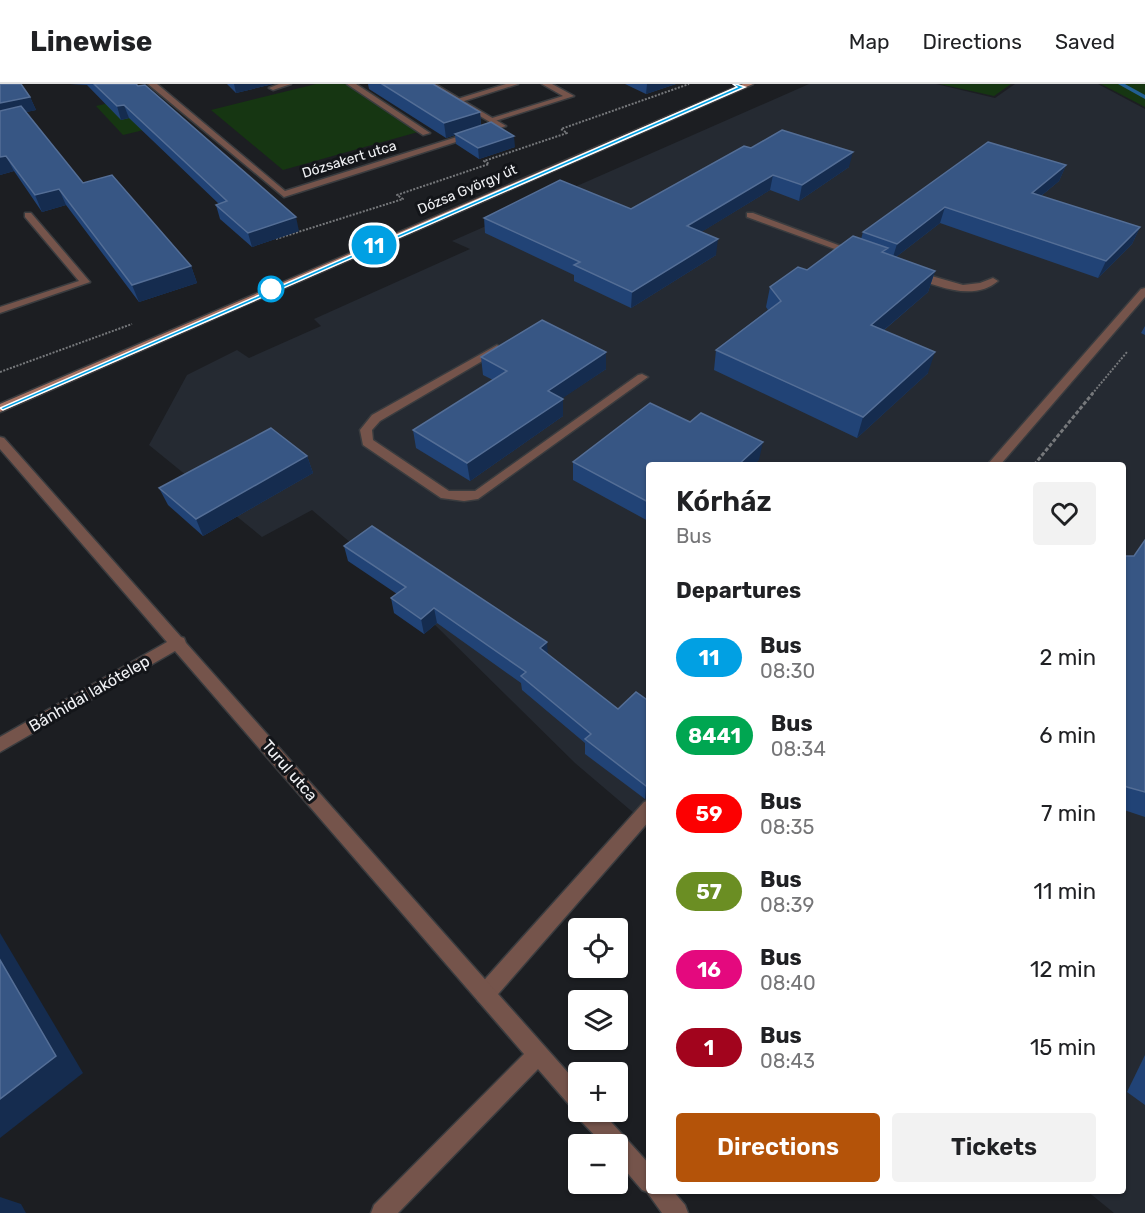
<!DOCTYPE html>
<html lang="en">
<head>
<meta charset="utf-8">
<style>
	:root { --surface:#fff; --page:#f2f2f2; --text:#202124; --muted:#757577; --line:#e0e0e0; --accent:#b45309 }
	body { margin:0; font-family:Rubik,sans-serif; background:var(--page); color:var(--text); height:100vh; display:flex; flex-direction:column; font-size:22px; white-space:nowrap }
	* { box-sizing:border-box; margin:0 }
	p { font-size:20px; color:var(--muted) }
	.icon { flex:none; width:33px; height:33px; fill:none; stroke:currentColor; stroke-width:2; stroke-linecap:round; stroke-linejoin:round }
	.map { position:relative; flex:1; overflow:hidden }
	.side { position:absolute; left:646px; top:378px; width:480px; height:732px; display:flex; flex-direction:column; background:var(--surface); border-radius:6px; box-shadow:0 2px 4px #0004 }
	.side>* { flex:none }
	.badge { padding:0 12px; border-radius:20px; font-size:21px; line-height:39px }
	.tools { position:absolute; left:568px; top:834px; display:grid; gap:12px }
	.tools a { display:grid; place-items:center; width:60px; height:60px; border-radius:6px; background:var(--surface); box-shadow:0 2px 4px #0004; font-size:30px }
	.map>.badge { position:absolute; translate:-50% -50%; box-shadow:0 0 0 3px #fff }
	h2 { padding:0 30px; font-size:22px; line-height:54px }
	.round { display:grid; place-items:center; flex:none; width:63px; height:63px; border-radius:6px; background:var(--page) }
	.headline { display:flex; align-items:center; justify-content:space-between; height:102px; padding:0 30px }
	h1 { font-size:28px; font-weight:600; line-height:45px }
	.primary-button { display:flex; gap:12px; margin-top:auto; padding:12px 30px }
	.primary-button a { flex:1; height:69px; border-radius:6px; background:var(--accent); color:#fff; font-size:24px; font-weight:600; line-height:69px; text-align:center }
	.primary-button a+a { background:var(--page); color:var(--text) }
	ul { padding:0; list-style:none }
	li { display:flex; align-items:center; gap:18px; height:78px; padding:0 30px }
	li div { flex:1 }
	li b { display:block; font-size:22px }
	li em { font-style:normal }
	li .badge { min-width:66px; font-weight:700; text-align:center }
	header { display:flex; align-items:center; gap:36px; box-sizing:border-box; height:84px; padding:0 30px; background:var(--surface); border-bottom:2px solid var(--line) }
	header strong { font-size:28px }
	nav { display:flex; gap:33px; margin-inline-start:auto; font-size:21px }
	.map>svg:first-child { display:block }
	.built { fill:#252a32 }
	.green { fill:#163612 }
	.lines { fill:none; stroke-linecap:round; stroke-linejoin:round }
	.stream { fill:#225e92; fill-rule:evenodd }
	.lane-casing { stroke:#3a3c3f; stroke-width:3 }
	.street-casing { stroke:#3a3c3f; stroke-width:3 }
	.secondary-casing { stroke:#3a3c3f; stroke-width:3 }
	.path-far1 { stroke:#76787b; stroke-width:2; stroke-dasharray:2 1.5; stroke-linecap:butt }
	.path { stroke:#76787b; stroke-width:3; stroke-dasharray:4 2; stroke-linecap:butt }
	.lane { fill:#75544b; fill-rule:evenodd }
	.street { fill:#75544b; fill-rule:evenodd }
	.secondary { fill:#a77363; fill-rule:evenodd }
	.wall { fill:#214376 }
	.shaded-wall { fill:#152c4f }
	.building { fill:#375684; stroke:#546e96; stroke-width:1.5 }
	.line { fill:#01a0e3; stroke:#fff; stroke-width:1.5 }
	.stop-dot { fill:#fff; stroke:#01a0e3; stroke-width:3 }
	.labels { text-anchor:middle; stroke-width:6; stroke-linejoin:round; paint-order:stroke }
	.far-street-label { font-size:14px; fill:#f0f1f4; stroke:#131519 }
	.street-label { font-size:16px; fill:#f0f1f4; stroke:#131519 }
</style>
</head>
<body>
<header>
<strong>Linewise</strong>
<nav><a>Map</a><a>Directions</a><a>Saved</a></nav>
</header>
<div class="map">
<svg width="1145" height="1129" viewBox="0 0 1145 1129">
	<rect width="100%" height="100%" fill="#1c1e22"/>
	<polygon class="built" points="809,0 936,0 995,14 1015,0 1098,0 1145,25 1145,1129 1114,1129 1087,1107 1124,1107 1124,381 650,381 649,742 575,679 358,465 312,426 262,453 149,361 187,291 237,266 249,274 321,242 314,235 470,165 452,157"/>
	<g class="green">
		<polygon points="316,0 346,0 418,48 283,86 211,26"/>
		<polygon points="940,0 1011,0 994,12"/>
		<polygon points="1101,0 1145,0 1145,23"/>
		<polygon points="123,16 152,44 123,51 96,22"/>
	</g>
	<g class="lines">
		<polygon class="stream" points="1118,0 1125,0 1145,11 1145,15"/>
		<defs>
			<g id="lane">
				<polygon points="279,0 291,0 273,6 269,4"/>
				<polygon points="347,0 356,0 430,49 423,51"/>
				<polygon points="506,0 518,0 461,18 454,16"/>
				<polygon points="542,0 552,0 574,12 489,39 489,35 563,12"/>
				<polygon points="747,129 753,129 862,170 854,172 747,133"/>
				<path d="M914,187l49,14 17,-2 13,-5 5,3c-24,21 -62,5 -88,-5l-1,-2z"/>
				<polygon points="1145,204 1145,213 1000,381 987,381 1141,205"/>
				<polygon points="497,261 502,264 501,266 380,337 372,346 373,356 449,407 475,407 638,291 642,290 648,293 478,415 464,417 441,414 363,361 360,346 372,331"/>
				<polygon points="650,716 650,736 492,917 485,920 478,917 475,910 478,903 644,718"/>
			</g>
			<g id="street">
				<polygon points="148,0 157,0 285,107 495,41 426,0 435,0 506,42 284,113"/>
				<polygon points="25,129 31,129 90,198 0,229 0,223 79,197 25,133"/>
				<polygon points="0,353 4,354 181,553 184,554 186,559 579,1001 579,1028 602,1028 650,1081 650,1107 673,1107 685,1121 688,1129 662,1129 647,1108 642,1106 618,1078 618,1060 603,1060 580,1036 578,1027 572,1024 538,985 398,1129 371,1129 374,1121 524,970 175,567 0,668 0,653 167,558 0,365"/>
			</g>
			<polygon id="secondary" points="743,0 753,0 0,328 0,320"/>
		</defs>
		<use href="#lane" class="lane-casing"/>
		<use href="#street" class="street-casing"/>
		<use href="#secondary" class="secondary-casing"/>
		<g class="path-far1">
			<polyline points="276,155 403,115 397,111 489,80 484,77 567,49 561,45 689,0"/>
			<polyline points="0,288 132,240"/>
			<polyline points="1092,310 1127,268"/>
		</g>
		<polyline class="path" points="1034,381 1093,309"/>
		<use href="#lane" class="lane"/>
		<use href="#street" class="street"/>
		<use href="#secondary" class="secondary"/>
	</g>
	<g class="wall">
		<polygon points="0,0 30,13 36,26 26,28 83,99 191,182 197,199 139,218 66,121 42,128 14,87 0,91"/>
		<polygon points="70,0 136,0 299,147 252,163 220,135 216,121 219,120 129,34 121,36 87,1"/>
		<polygon points="227,0 273,0 236,9"/>
		<polygon points="368,0 433,0 480,28 481,41 515,63 479,75 456,60 455,51 446,54 369,5"/>
		<polygon points="625,0 676,0 646,10"/>
		<polygon points="751,64 849,83 799,117 770,106 701,148 716,171 631,224 574,197 574,191 485,149 484,134 631,125"/>
		<polygon points="1066,81 1059,97 1041,112 1140,143 1132,160 1098,194 940,139 896,173 935,187 928,208 883,247 928,289 857,354 714,286 716,266 768,226 766,223 770,203 807,186 861,155 863,148"/>
		<polygon points="1145,242 1145,251 1141,249"/>
		<polygon points="606,268 606,285 562,314 563,332 470,397 416,364 413,346 493,296 483,291 481,273"/>
		<polygon points="307,372 313,389 203,452 168,421 159,404"/>
		<polygon points="759,376 650,381 650,438 573,396 573,378"/>
		<polygon points="1145,456 1145,733 1124,726 1124,472 1134,472"/>
		<polygon points="344,462 548,570 618,625 636,608 650,715 645,715 585,670 585,659 522,606 521,599 437,539 424,550 394,529 391,514 397,510 348,477"/>
		<polygon points="1145,971 1145,1021 1127,1008"/>
	</g>
	<g class="shaded-wall">
		<polygon points="234,0 273,0 236,9"/>
		<polygon points="647,0 676,0 646,10"/>
		<polygon points="30,13 36,26 0,34 0,19"/>
		<polygon points="124,21 129,34 121,36 117,22"/>
		<polygon points="480,28 481,43 455,50 455,51 446,54 444,39"/>
		<polygon points="514,52 515,63 479,75 478,64"/>
		<polygon points="853,68 849,83 799,117 802,101"/>
		<polygon points="6,72 14,87 0,91 0,73"/>
		<polygon points="1066,81 1059,97 1025,125 1032,109"/>
		<polygon points="773,91 770,106 685,158 687,142"/>
		<polygon points="59,105 66,121 42,128 35,111"/>
		<polygon points="945,123 940,139 892,176 897,160"/>
		<polygon points="296,133 299,147 252,163 248,149"/>
		<polygon points="1140,143 1132,160 1098,194 1106,177"/>
		<polygon points="718,155 716,171 631,224 632,208"/>
		<polygon points="191,182 197,199 139,218 132,201"/>
		<polygon points="935,187 928,208 865,262 871,241"/>
		<polygon points="606,268 606,285 548,324 548,307"/>
		<polygon points="935,268 928,289 857,354 863,333"/>
		<polygon points="563,315 563,332 470,397 467,379"/>
		<polygon points="763,358 759,376 754,381 738,381"/>
		<polygon points="307,372 313,389 203,452 196,435"/>
		<polygon points="434,524 437,539 424,550 421,535"/>
		<polygon points="547,558 548,573 540,564"/>
		<polygon points="650,701 650,715 645,715 646,702"/>
		<polygon points="0,849 83,989 0,1054"/>
		<polygon points="0,1113 21,1120 26,1129 0,1129"/>
	</g>
	<g class="building">
		<polygon points="0,0 21,0 30,13 0,19"/>
		<polygon points="94,0 136,0 138,2 145,1 296,133 248,149 216,121 227,117 124,21 117,22"/>
		<polygon points="382,0 433,0 480,28 444,39"/>
		<polygon points="21,22 83,99 112,91 191,182 132,201 59,105 35,111 6,72 0,73 0,27"/>
		<polygon points="491,38 514,52 478,64 455,50"/>
		<polygon points="782,46 853,68 802,101 773,91 687,142 718,155 632,208 574,181 580,178 484,134 560,96 631,125 744,62 751,64"/>
		<polygon points="988,58 1066,81 1032,109 1140,143 1106,177 945,123 897,160 863,148"/>
		<polygon points="853,152 888,164 882,168 935,187 871,241 935,268 863,333 716,266 781,217 770,203 798,183 807,186"/>
		<polygon points="542,236 606,268 548,307 563,315 467,379 413,346 507,287 481,273"/>
		<polygon points="650,319 690,338 701,329 763,358 738,381 650,381 650,419 573,378"/>
		<polygon points="271,344 307,372 196,435 159,404"/>
		<polygon points="372,442 547,558 540,564 618,625 636,608 650,618 650,701 646,702 585,655 591,650 521,592 526,588 434,524 421,535 391,514 406,503 344,462"/>
		<polygon points="1145,456 1145,708 1127,703 1124,701 1124,472 1134,472"/>
		<polygon points="0,876 56,972 0,1015"/>
	</g>
	<polygon class="line" points="733,0 736,0 745,3 3,326 0,324 737,3"/>
	<circle class="stop-dot" cx="271" cy="205" r="12"/>
	<g class="labels">
		<g class="far-street-label">
			<text transform="translate(349 75) rotate(-17)" y="5">Dózsakert utca</text>
			<text transform="translate(467 105) rotate(-23)" y="5">Dózsa György út</text>
		</g>
		<g class="street-label">
			<text transform="translate(89 609) rotate(-30)" y="6">Bánhidai lakótelep</text>
			<text transform="translate(290 686) rotate(49)" y="6">Turul utca</text>
		</g>
	</g>
</svg>
<div class="tools">
<a><svg class="icon" aria-label="locate" viewBox="0 0 24 24"><circle cx="12" cy="12" r="6"/><path d="M12 2v4M12 18v4M2 12h4M18 12h4"/></svg></a>
<a><svg class="icon" aria-label="layers" viewBox="0 0 24 24"><path d="M12 4l9 5-9 5-9-5zM3 14l9 5 9-5"/></svg></a>
<a>+</a>
<a>−</a>
</div>
<b class="badge" style="left:374px;top:161px;background:#01a0e3;color:#fff">11</b>
<section class="side">
<div class="headline"><div><h1>Kórház</h1><p>Bus</p></div><a class="round"><svg class="icon" aria-label="heart" viewBox="0 0 24 24"><path d="M12 20l-8-8c-3-5 5-10 8-4 3-6 11-1 8 4z"/></svg></a></div>
<h2>Departures</h2>
<ul>
<li><span class="badge" style="background:#01a0e3;color:#fff">11</span><div><b>Bus</b><p>08:30</p></div><em>2 min</em></li>
<li><span class="badge" style="background:#00a651;color:#fff">8441</span><div><b>Bus</b><p>08:34</p></div><em>6 min</em></li>
<li><span class="badge" style="background:#fc0001;color:#fff">59</span><div><b>Bus</b><p>08:35</p></div><em>7 min</em></li>
<li><span class="badge" style="background:#6b8e23;color:#fff">57</span><div><b>Bus</b><p>08:39</p></div><em>11 min</em></li>
<li><span class="badge" style="background:#e4097e;color:#fff">16</span><div><b>Bus</b><p>08:40</p></div><em>12 min</em></li>
<li><span class="badge" style="background:#a2041d;color:#fff">1</span><div><b>Bus</b><p>08:43</p></div><em>15 min</em></li>
</ul>
<div class="primary-button"><a>Directions</a><a>Tickets</a></div>
</section>
</div>
</body>
</html>
